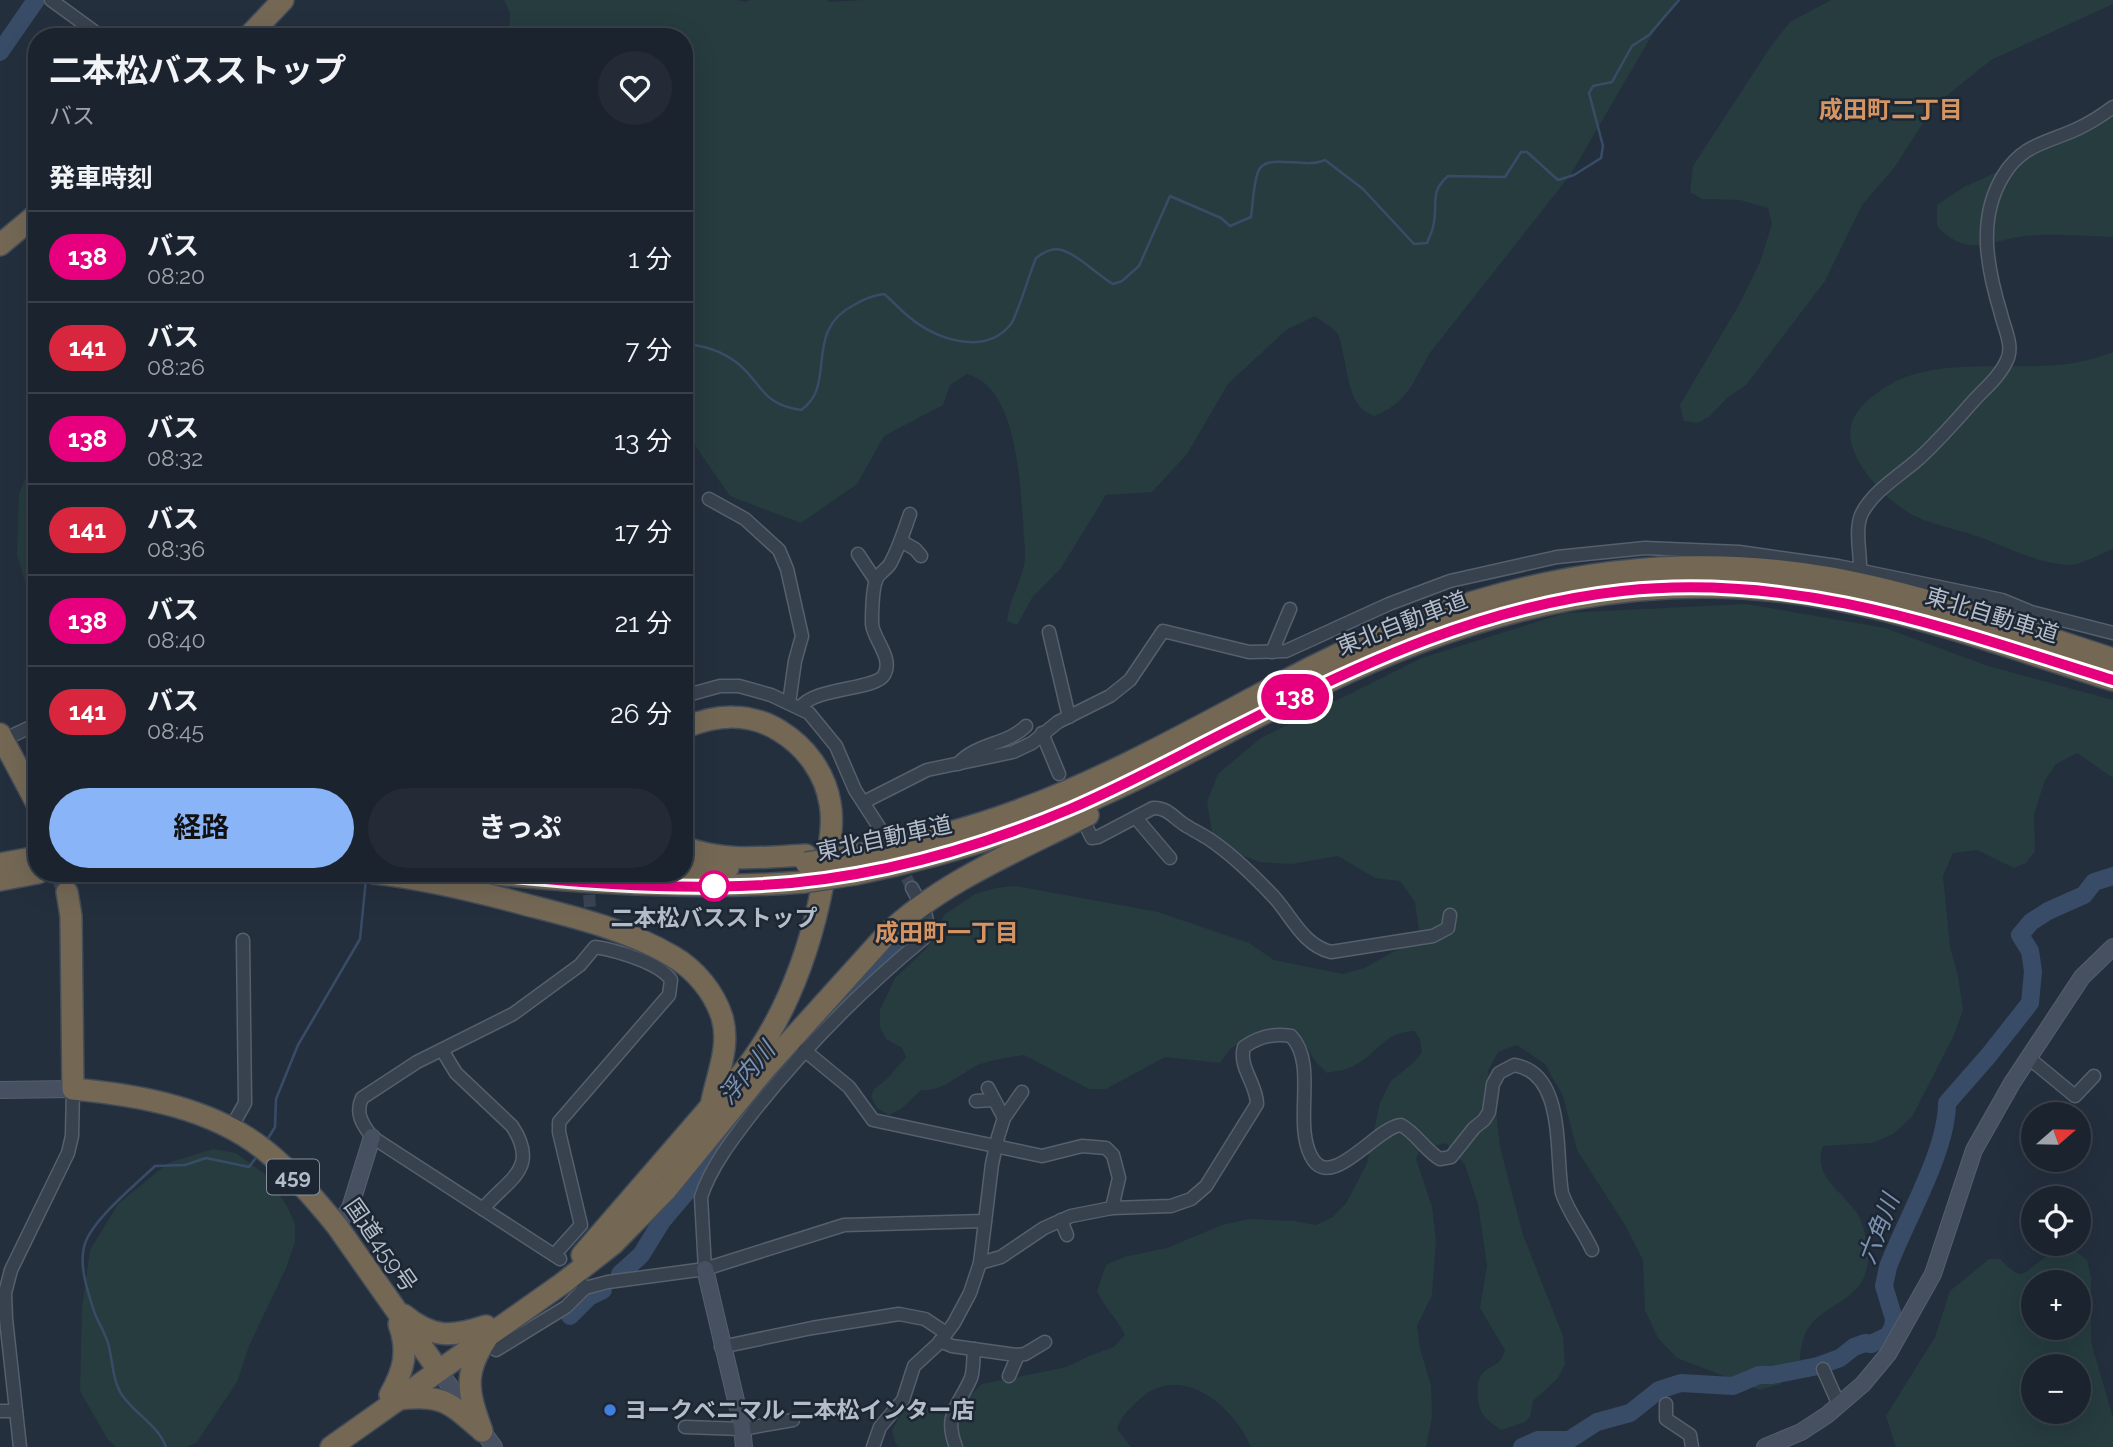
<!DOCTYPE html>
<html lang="ja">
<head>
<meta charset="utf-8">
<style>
	:root { --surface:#1b232e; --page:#242b36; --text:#f1f3f6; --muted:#a0a4aa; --line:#39404a; --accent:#8ab4f8 }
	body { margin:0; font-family:Raleway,"Noto Sans JP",sans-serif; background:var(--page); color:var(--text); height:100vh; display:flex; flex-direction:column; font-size:26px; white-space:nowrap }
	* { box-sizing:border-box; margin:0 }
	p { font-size:23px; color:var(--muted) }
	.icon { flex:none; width:38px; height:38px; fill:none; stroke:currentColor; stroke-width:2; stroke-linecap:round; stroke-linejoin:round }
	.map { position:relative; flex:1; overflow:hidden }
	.sheet { position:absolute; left:28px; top:28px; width:665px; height:854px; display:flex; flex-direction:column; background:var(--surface); border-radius:28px; box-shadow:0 7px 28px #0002,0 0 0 2px var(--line) }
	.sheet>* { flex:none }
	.badge { padding:0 14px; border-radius:23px; font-size:24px; line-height:46px }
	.needle { width:46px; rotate:70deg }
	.tools { position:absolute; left:2021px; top:1102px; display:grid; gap:14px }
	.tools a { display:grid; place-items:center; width:70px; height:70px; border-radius:50%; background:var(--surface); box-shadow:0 7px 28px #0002,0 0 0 2px var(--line); font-size:35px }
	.map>.badge { position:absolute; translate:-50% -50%; box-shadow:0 0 0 4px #fff }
	h2 { padding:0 21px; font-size:26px; line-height:63px }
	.round { display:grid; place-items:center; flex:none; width:74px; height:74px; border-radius:37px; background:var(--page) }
	.headline { display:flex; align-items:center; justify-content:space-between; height:119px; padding:0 21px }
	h1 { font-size:33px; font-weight:700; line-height:52px }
	.cta { display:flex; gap:14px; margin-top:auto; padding:14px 21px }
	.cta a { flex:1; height:80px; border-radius:42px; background:var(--accent); color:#111; font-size:28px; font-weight:700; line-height:80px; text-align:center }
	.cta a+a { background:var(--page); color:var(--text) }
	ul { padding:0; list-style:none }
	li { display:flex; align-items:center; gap:21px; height:91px; padding:0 21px; border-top:2px solid var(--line) }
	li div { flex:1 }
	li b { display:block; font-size:26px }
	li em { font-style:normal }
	li .badge { min-width:77px; font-weight:700; text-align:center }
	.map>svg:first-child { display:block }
	.green { fill:#263c3f; fill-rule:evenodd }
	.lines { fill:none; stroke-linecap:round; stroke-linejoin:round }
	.stream { stroke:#394c67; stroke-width:2.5 }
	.river { stroke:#394c67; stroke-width:18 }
	.street-tunnel { stroke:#3a4453; stroke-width:12; stroke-dasharray:12 6; stroke-linecap:butt }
	.highway-tunnel { stroke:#3a4453; stroke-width:21; stroke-dasharray:21 10; stroke-linecap:butt }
	.street-casing { stroke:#565f6c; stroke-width:15 }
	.secondary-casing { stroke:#565f6c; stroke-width:18 }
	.highway-casing { stroke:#434c59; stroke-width:24 }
	.street { stroke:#38414e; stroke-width:12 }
	.secondary { stroke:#465061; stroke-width:16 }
	.highway { stroke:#746855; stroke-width:21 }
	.highway-bridge-casing { stroke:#434c59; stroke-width:24; stroke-linecap:butt }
	.highway-bridge { stroke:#746855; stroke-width:21 }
	.line-casing { stroke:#fff; stroke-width:16 }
	.line { stroke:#e6007e; stroke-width:10 }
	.stop-dot { fill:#fff; stroke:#e6007e; stroke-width:3.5 }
	.shop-dot { fill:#3f7fe0; stroke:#1d2633; stroke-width:2.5 }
	.labels { text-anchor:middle; stroke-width:5; stroke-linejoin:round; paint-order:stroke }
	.shield { fill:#1d2633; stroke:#878f9c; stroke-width:2 }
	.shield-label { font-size:21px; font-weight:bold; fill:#b4bcc9 }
	.street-label { font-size:23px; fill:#b4bcc9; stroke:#1d2633 }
	.stop-label { font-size:23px; font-weight:bold; fill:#b4bcc9; stroke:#1d2633 }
	.poi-label { font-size:23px; font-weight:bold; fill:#b4bcc9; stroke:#1d2633; text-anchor:start }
	.neighbourhood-label { font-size:24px; font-weight:bold; fill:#d59563; stroke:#1d2633 }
	.water-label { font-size:24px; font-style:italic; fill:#7c92b1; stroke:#1d2633 }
</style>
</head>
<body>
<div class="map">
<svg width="2113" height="1447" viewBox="0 0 2113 1447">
	<rect width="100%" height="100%" fill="#242f3e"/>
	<g class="green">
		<path d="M504,0h234l7,2 6,-2h76l3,2 32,-2h815l-25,35 -81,139 -142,180c-15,28 -23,50 -55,62 -27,-10 -25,-43 -32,-67 -1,-5 -2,-12 -5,-16 -5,-6 -16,-12 -22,-17l-29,14 -58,54 -41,70 -35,38 -46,3 -45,73 -29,30 -15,27 -10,-4c2,-20 13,-37 17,-56 3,-13 -1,-30 -1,-44 -3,-41 -7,-135 -56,-147l-17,11 -7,20 -59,31 -27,48 -56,39 -71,-27 -34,-49 -12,-32v-378h-175l1,-24z"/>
		<polygon points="1831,0 2113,0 2113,4 1991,60 1934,106 1894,168 1862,205 1825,281 1746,385 1727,398 1710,416 1698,423 1684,421 1680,405 1740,303 1760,262 1772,224 1768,208 1740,200 1702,199 1690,192 1693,166 1771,46 1790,22"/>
		<path d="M2113,102v135c-25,-1 -51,-3 -76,-2 -38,0 -67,28 -100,-9v-21l27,-18 77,-35z"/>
		<path d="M2113,352v197c-13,5 -31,16 -45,16 -29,-1 -59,-17 -86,-27 -21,-8 -45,-12 -65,-21 -28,-12 -77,-62 -65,-95 5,-14 20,-26 32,-34 47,-31 119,-18 172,-23 18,-1 40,-6 57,-13z"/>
		<polygon points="37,454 37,618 17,556 19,493"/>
		<path d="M1746,604l139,24 103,38 125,34v78l-36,-25 -21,11 -11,16 -11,34 1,37 -9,12 -12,5 -37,-18 -24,3 -10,23 7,71 8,29 5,34 -9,25 -42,82 -19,17 -21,9 -49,3c-11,30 18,44 34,67 6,9 12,34 11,46 -2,37 -31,40 -54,62 -13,13 -14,32 -15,50l-19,13 -20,6 -83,-32 -19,-20 -13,-28 -2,-50 -18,-35 -48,-75 -14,-54 -18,-32 -28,-19 -19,7 -10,19 8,39 4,37 23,88 40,101 2,29 -8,14 -24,22 -3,16 -5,5 -24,8c-5,-4 -13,-9 -17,-14 -7,-9 -10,-34 -1,-43 10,-10 17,-6 22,-23l-25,-42 7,-43 -9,-61 -13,-39 -19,-22 -26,7 -4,9 16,48 4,33 -4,55 -15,31 3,23 11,36 1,32 -6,30h-175c-17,-41 -70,-86 -111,-48 -11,10 -18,16 -23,30l14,18h-232l-4,-5 -3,-12 13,-23 11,-5 32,15 34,-33 85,-17 22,-11 25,-9 11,-12c-8,-17 -20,-26 -28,-44l9,-26 18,-8 43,-9 55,-23 28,-6 43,2 23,4 17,-8 14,-15 20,-39 13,-60 11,-22 23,-19 8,-10 -2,-13 -6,-8c-32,2 -35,22 -59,34 -7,5 -19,6 -28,8l-12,-12 -12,-20 -19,-11h-23l-31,19 -10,14 -55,-6 -59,32h-17l-65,-34c-14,2 -29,4 -43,9 -20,8 -37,28 -60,26l-20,19 -12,6 -12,-7 -6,-11 3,-8 13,-10 19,-22 -4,-9 -16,-9 -6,-12v-17l15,-32 31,-29 18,-34 31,-21 21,-6 20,-2 142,26 91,31 25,17 69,14 21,-6 38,-21 17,-17 -4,-28 -15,-21 -25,-3 -37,-22 -46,8 -32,-2 -31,-12 -17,-18 -5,-30 11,-28 43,-36 161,-80 143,-45z"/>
		<polygon points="213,1149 236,1153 266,1175 287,1206 295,1224 295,1242 286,1268 249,1346 237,1382 197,1442 187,1447 116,1447 108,1440 80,1391 82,1308 90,1250 118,1204 168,1163"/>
		<path d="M2073,1249l14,11 4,18v64l22,76v29h-217l-10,-31 49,-79 15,-46 39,-32h11c25,26 22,13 46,-2 8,-5 17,-6 27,-8zM2034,1283h45v45h-45zM2034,1367h45v45h-45z"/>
	</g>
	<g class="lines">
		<g class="stream">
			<path d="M684,344c19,1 37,7 52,18 26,20 25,43 65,48 37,-25 1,-79 53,-105 10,-6 19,-10 30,-11 9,7 15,15 24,22 26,23 77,41 103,8 6,-8 19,-52 25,-66 4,-3 10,-7 15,-8 18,-6 45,25 62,34l9,-3 17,-15 31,-70 51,22 9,8 21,-9c2,-14 2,-31 7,-45 7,-21 46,-2 67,-12l38,29 51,55 13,-1c2,-5 5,-11 6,-16 6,-21 -5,-34 15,-51l57,1 16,-25h6l31,28 16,-5 27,-17 2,-12 -14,-53 4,-7 19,-4 20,-36 17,-11 30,-35"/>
			<polyline points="267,1140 275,1127 276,1099 298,1045 360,939 366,879"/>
			<path d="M166,1447c-8,-22 -31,-33 -44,-52 -10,-15 -9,-35 -14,-52 -3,-10 -9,-19 -13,-29 -7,-21 -18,-52 -9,-73 10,-24 50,-57 69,-75l30,-1 21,-7 43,9 9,-12"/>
		</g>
		<g class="river">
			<polyline points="0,52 36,0"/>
			<polyline points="620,1274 641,1255 662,1221 707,1168 724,1138 821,1022 855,989 919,935 922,924 919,917"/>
			<polyline points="570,1316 589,1297 603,1290"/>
			<path d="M1522,1447l16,-7h31l28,-18 33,-9 29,-23 22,-7 52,3 26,-11h13l46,-9 22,-8 14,-11 11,-4 6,1 17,-8 5,-9 1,-8 -10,-33 4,-19c18,-48 59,-116 59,-164l42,-48 41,-52 3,-32 -3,-20 -10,-16 11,-13 17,-11 36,-16 10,-13 19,-6"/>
		</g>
		<g class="street-tunnel">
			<polyline points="881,830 912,888"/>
			<polyline points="588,877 591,925"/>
		</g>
		<polyline class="highway-tunnel" points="61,873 67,892"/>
		<defs>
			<g id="street">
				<polyline points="51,0 102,37"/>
				<polyline points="709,499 745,519 779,550 787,569 802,636 795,661 789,703"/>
				<polyline points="901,541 915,549 921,556"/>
				<polyline points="858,554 876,581"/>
				<path d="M1860,571c1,-17 -6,-42 2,-58 11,-21 35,-36 53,-51 23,-20 42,-43 62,-65 11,-11 24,-23 30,-37 7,-14 -3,-32 -6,-46 -14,-46 -24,-95 2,-138 19,-32 44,-33 74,-47 13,-6 24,-13 36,-22"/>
				<polyline points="1049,632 1069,717"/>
				<polyline points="1272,652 1290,609"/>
				<polyline points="684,696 720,686 739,686 771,695 809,713 836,746 855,790 881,830"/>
				<path d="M800,708c13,-21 76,-18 84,-33 10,-17 -11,-36 -12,-51 0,-12 0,-32 4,-44 2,-6 10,-10 14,-16 9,-16 14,-33 20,-50"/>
				<polyline points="1042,733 1059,774"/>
				<polyline points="3,740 37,724"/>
				<path d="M958,764c18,-21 49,-19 68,-38"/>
				<polyline points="864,802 927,770 1013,752 1032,743 1058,722 1110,696 1130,680 1163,631 1249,652 1286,651 1389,604 1450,581 1557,557 1645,548 1739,552 1838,566 2002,600 2031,612 2113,633"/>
				<polyline points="1136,818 1170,858"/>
				<path d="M1085,824l7,14 6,-1 55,-29c14,-1 21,10 32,17 8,5 16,9 24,14 21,14 47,39 65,58 18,20 29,48 57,55l102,-16 15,-8 2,-13"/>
				<polyline points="912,888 918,899"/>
				<path d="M442,1050l14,23 56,53c29,44 -6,54 -29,83"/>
				<polyline points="804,1050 849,1087 873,1120 1042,1156 1082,1146 1106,1148 1113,1155 1119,1178 1112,1208"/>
				<polyline points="2030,1059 2075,1096 2094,1076"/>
				<polyline points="988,1088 1004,1118"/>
				<polyline points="976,1101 994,1100"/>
				<polyline points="231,1128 245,1103 243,940"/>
				<polyline points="1061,1220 1067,1235"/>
				<path d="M554,1255l27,-30 -22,-93v-10l110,-127 2,-15c-11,-17 -56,-30 -76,-33l-15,18 -67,49 -96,48 -55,36c-7,15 0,26 10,39l188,122"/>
				<path d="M980,1263l21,-6 43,-29 27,-12 41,-8 59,-2 20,-7 15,-13 51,-82c0,-20 -19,-37 -13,-57 14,-10 30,-14 47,-11 27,28 2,85 20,120 19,38 65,-29 90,-31 15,8 24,25 39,34l11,-2 23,-29 10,-8 5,-8 4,-28 6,-11 15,-8c52,8 41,89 48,128 7,21 21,37 30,57"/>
				<path d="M705,1269l-4,-72c10,-31 33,-60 53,-86 51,-64 106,-120 169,-172l5,-12 -3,-16"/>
				<polyline points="583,1285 585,1288 608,1282 705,1269 844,1225 985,1221"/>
				<polyline points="940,1341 952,1346 1016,1355 1025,1354 1045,1342"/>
				<polyline points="721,1347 812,1328 899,1314 925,1319 946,1333"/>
				<polyline points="496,1350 566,1307 585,1288"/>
				<polyline points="1823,1369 1839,1405"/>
				<polyline points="1009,1376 1018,1355"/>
				<polyline points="1666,1404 1666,1419 1690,1435 1692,1447"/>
				<polyline points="0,1411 16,1411"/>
				<polyline points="685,1427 742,1429 793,1420"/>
				<polyline points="20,1447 6,1319 5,1293 11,1270 68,1153 72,1136 73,1089"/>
				<polyline points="873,1447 880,1427 903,1400 914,1366 939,1343 954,1323 970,1293 980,1263 992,1164 998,1137 1004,1118 1022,1092"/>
				<path d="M956,1447c-13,-33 3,-41 15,-69 3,-9 2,-20 3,-29"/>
			</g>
			<g id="secondary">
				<polyline points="0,1090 73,1089"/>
				<polyline points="337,1226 350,1208 372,1137"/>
				<polyline points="705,1269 742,1426 744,1447"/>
				<polyline points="439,1371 494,1447"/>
				<polyline points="1765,1447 1801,1432 1827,1415 1863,1384 1888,1354 1933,1274 1974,1150 2012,1083 2082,977 2113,947"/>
			</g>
			<g id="highway">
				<polyline points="248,37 283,0"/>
				<polyline points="0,245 37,214"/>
				<polyline points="0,734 37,804"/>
				<path d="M684,847c40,16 81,10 122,8"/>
				<path d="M861,854c52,-11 104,-24 153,-42 104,-37 200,-95 298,-145 163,-82 339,-121 520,-89 96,18 188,51 281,81"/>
				<polyline points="0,864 37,857"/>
				<polyline points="684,868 728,868"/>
				<path d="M374,873c53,6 106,19 157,33 47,12 99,25 141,50 23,13 42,36 50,61 9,30 -6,60 -11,89"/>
				<path d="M485,873c106,11 212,17 319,9"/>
				<path d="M856,874c88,-18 172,-44 253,-82 72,-33 142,-74 214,-108 160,-78 330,-119 509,-85 96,18 188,52 281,81"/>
				<polyline points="0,880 38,873"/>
				<path d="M67,892l4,24 2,173c66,6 141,19 194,63 26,21 49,48 70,74l102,145"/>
				<path d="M582,1255l129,-149c67,-60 101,-153 115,-240 3,-20 8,-42 4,-63 -5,-30 -24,-56 -50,-72 -30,-19 -64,-17 -96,-3"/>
				<path d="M404,1315c29,24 49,22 82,11"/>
				<path d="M390,1395c14,-25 19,-44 9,-71"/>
				<path d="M399,1399c42,-5 50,3 80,29"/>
				<path d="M482,1431c-13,-36 -20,-57 4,-91"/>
				<path d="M331,1447l232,-164 50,-39 52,-53 99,-121 121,-134c57,-55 133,-85 203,-121"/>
			</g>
		</defs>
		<use href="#street" class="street-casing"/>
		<use href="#secondary" class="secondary-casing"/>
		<use href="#highway" class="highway-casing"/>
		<use href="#street" class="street"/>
		<use href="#secondary" class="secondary"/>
		<use href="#highway" class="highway"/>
		<defs>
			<g id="highway-bridge">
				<polyline points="806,863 861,854"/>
				<polyline points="804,882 856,874"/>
			</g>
		</defs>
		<use href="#highway-bridge" class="highway-bridge-casing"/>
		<use href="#highway-bridge" class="highway-bridge"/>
	</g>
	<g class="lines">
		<defs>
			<path id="line" d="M485,873c84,9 170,16 255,13 114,-3 226,-33 330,-77 61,-26 117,-58 176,-87 120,-61 240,-116 376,-131 176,-19 327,38 491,89"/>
		</defs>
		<use href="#line" class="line-casing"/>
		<use href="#line" class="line"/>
	</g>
	<circle class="stop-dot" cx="714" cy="886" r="14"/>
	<circle class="shop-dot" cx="610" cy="1410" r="7"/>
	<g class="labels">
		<rect class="shield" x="267" y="1159.5" width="52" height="35" rx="5"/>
		<g class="shield-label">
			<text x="293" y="1184">459</text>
		</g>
		<g class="street-label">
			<text transform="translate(1992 615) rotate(17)" y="8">東北自動車道</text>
			<text transform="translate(1402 623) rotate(-21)" y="8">東北自動車道</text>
			<text transform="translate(884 838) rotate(-12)" y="8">東北自動車道</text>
			<text transform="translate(381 1245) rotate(55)" y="8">国道459号</text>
		</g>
		<g class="stop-label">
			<text x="714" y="926">二本松バスストップ</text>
		</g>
		<g class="poi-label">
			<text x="624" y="1418">ヨークベニマル 二本松インター店</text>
		</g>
		<g class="neighbourhood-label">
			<text x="1891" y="118">成田町二丁目</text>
			<text x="947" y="941">成田町一丁目</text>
		</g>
		<g class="water-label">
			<text transform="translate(747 1073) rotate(-50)" y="8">浮内川</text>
			<text transform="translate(1879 1229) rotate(-69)" y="8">六角川</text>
		</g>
	</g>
</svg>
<div class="tools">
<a><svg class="needle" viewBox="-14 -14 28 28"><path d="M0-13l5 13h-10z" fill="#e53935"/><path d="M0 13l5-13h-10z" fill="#a0a4aa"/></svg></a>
<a><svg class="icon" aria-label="locate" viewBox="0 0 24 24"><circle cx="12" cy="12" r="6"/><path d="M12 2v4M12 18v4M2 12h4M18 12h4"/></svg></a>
<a>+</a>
<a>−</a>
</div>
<b class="badge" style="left:1295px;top:697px;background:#e6007e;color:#fff">138</b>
<section class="sheet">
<div class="headline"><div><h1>二本松バスストップ</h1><p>バス</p></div><a class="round"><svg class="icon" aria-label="heart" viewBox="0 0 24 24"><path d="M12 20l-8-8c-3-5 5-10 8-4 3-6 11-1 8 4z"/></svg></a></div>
<h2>発車時刻</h2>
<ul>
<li><span class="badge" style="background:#e6007e;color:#fff">138</span><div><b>バス</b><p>08:20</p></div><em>1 分</em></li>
<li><span class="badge" style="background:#d7263d;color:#fff">141</span><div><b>バス</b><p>08:26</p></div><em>7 分</em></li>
<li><span class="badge" style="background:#e6007e;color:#fff">138</span><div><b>バス</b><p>08:32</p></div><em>13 分</em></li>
<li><span class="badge" style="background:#d7263d;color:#fff">141</span><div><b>バス</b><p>08:36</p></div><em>17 分</em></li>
<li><span class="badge" style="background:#e6007e;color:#fff">138</span><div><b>バス</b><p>08:40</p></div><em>21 分</em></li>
<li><span class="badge" style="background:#d7263d;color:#fff">141</span><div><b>バス</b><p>08:45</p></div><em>26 分</em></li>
</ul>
<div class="cta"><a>経路</a><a>きっぷ</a></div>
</section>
</div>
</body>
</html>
